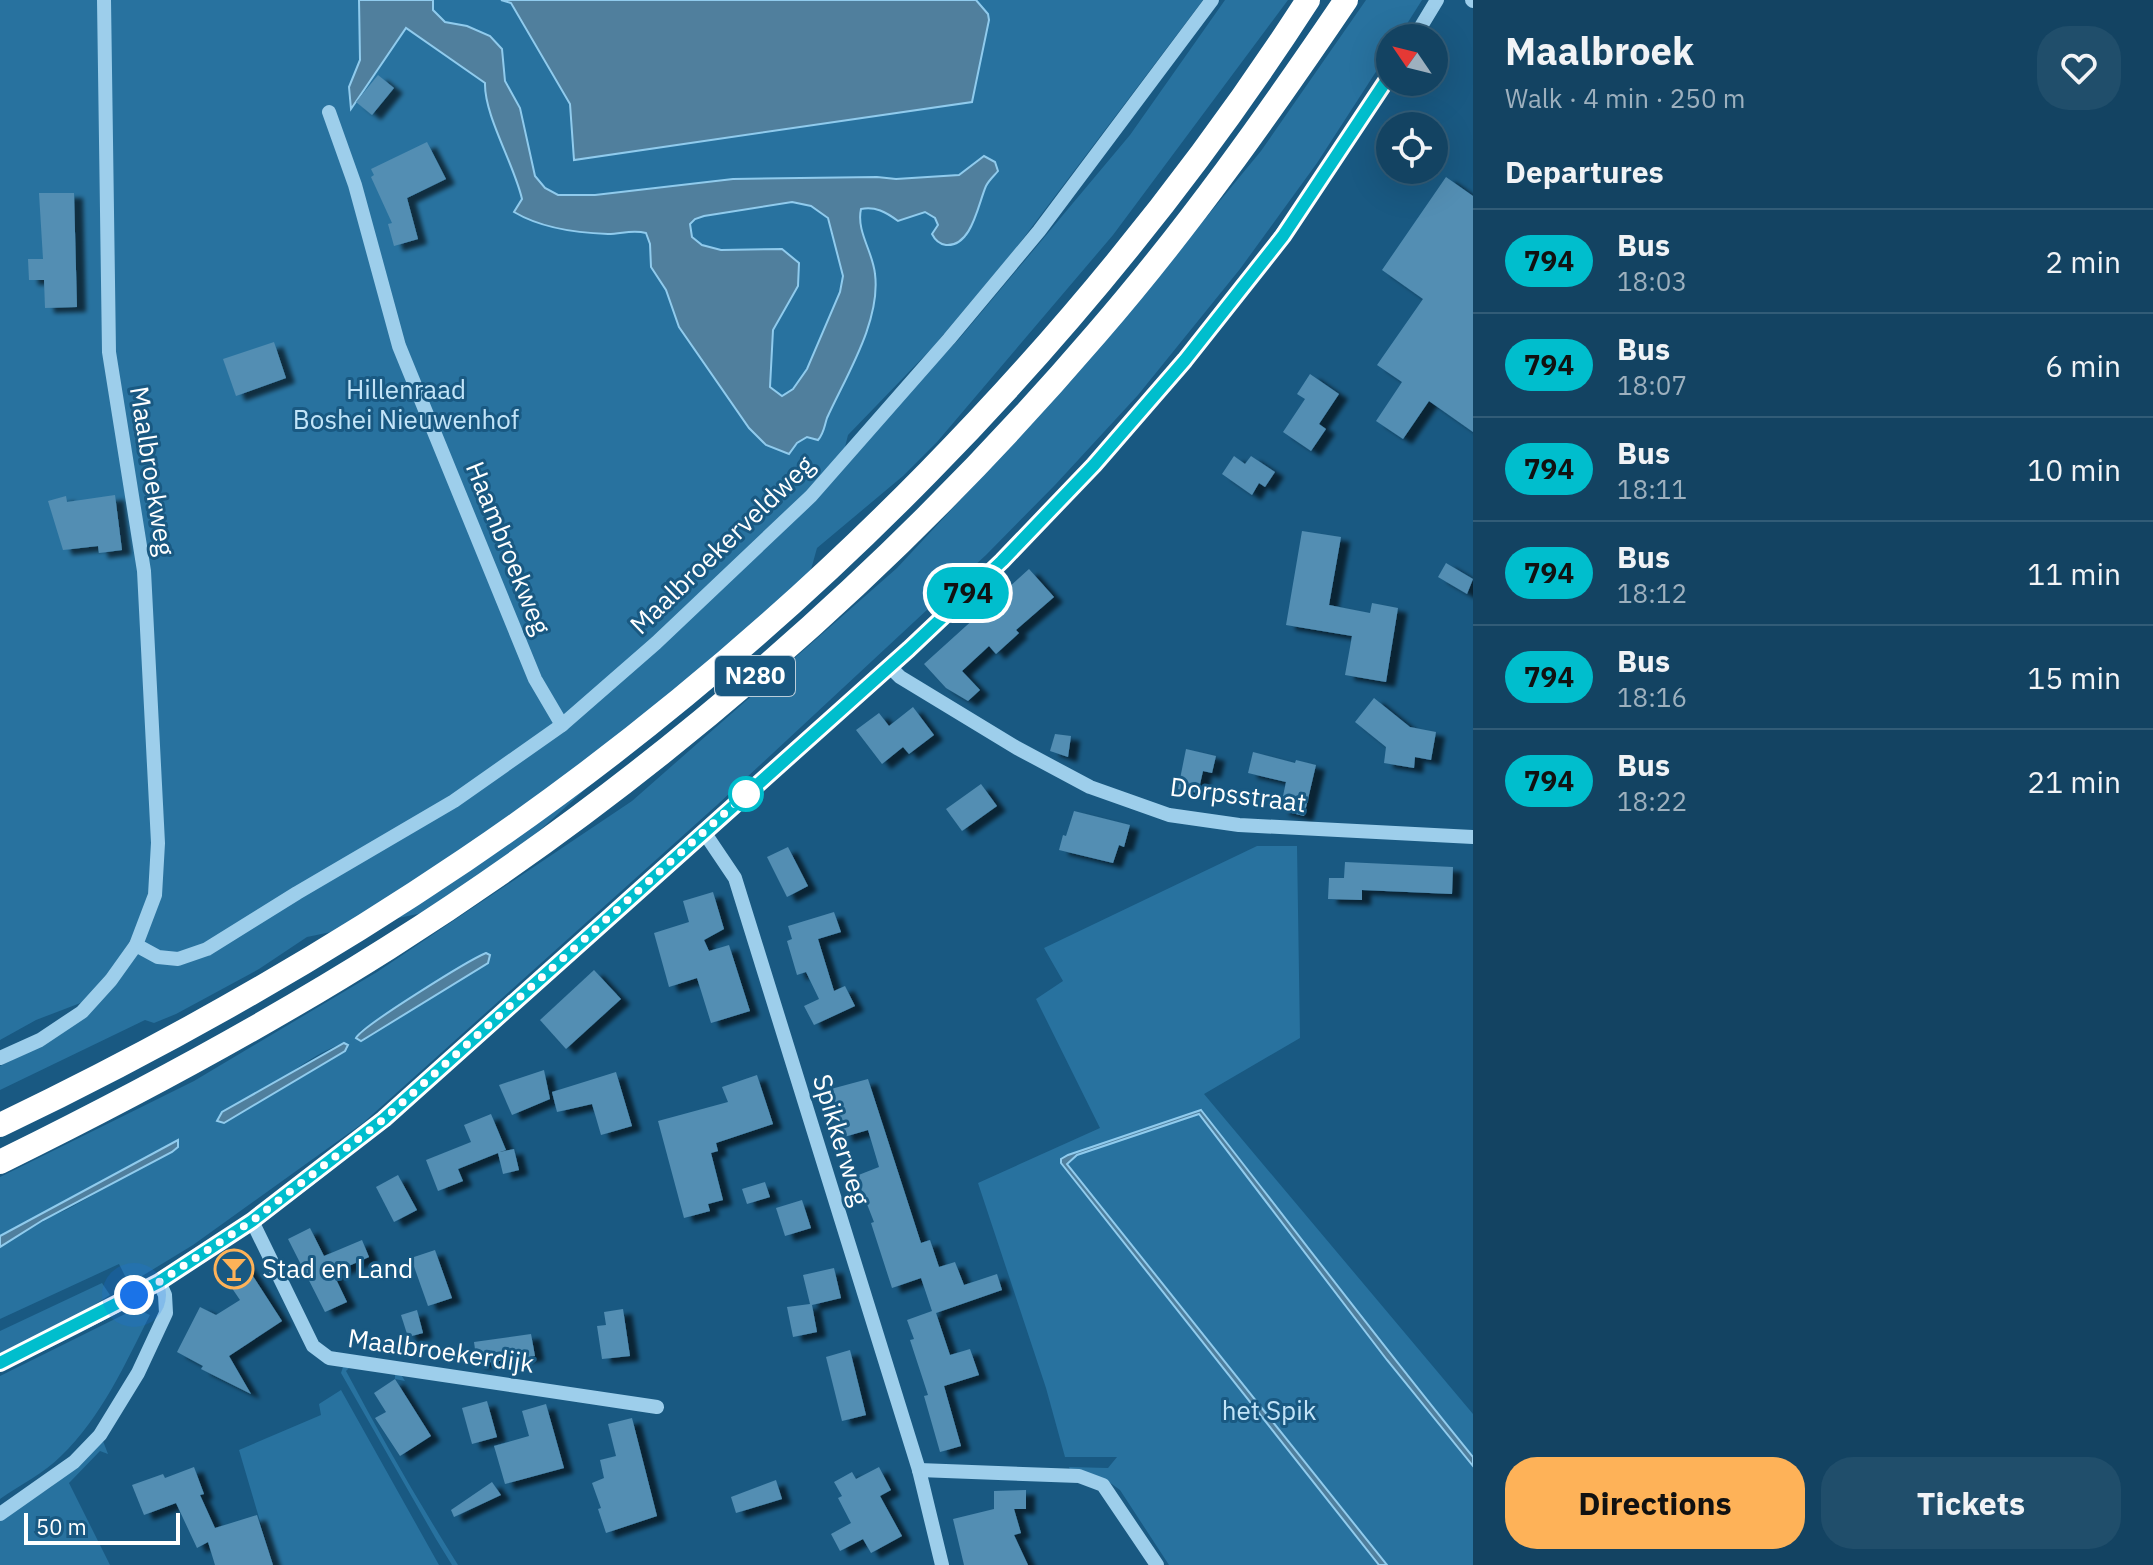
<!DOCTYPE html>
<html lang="en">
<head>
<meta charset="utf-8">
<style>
	:root { --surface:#134362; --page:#204e6b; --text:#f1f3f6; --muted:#9db0be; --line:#325c77; --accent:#feb258 }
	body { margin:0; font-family:"IBM Plex Sans",sans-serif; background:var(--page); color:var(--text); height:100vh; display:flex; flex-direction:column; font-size:30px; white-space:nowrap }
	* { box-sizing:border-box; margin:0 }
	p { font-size:26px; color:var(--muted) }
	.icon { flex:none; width:44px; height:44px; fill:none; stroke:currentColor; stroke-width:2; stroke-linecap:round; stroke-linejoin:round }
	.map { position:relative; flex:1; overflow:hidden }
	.side { display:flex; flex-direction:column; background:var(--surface); width:680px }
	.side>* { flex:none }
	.badge { padding:0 16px; border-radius:26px; font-size:28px; line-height:52px }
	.needle { width:52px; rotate:305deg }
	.tools { position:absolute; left:1376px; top:24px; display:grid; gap:16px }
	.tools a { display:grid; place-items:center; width:72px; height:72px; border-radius:50%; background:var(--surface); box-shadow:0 8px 32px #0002,0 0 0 2px var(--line); font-size:40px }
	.scale { position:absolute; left:24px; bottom:20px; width:156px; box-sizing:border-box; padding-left:8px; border:4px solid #fff; border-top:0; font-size:22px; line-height:28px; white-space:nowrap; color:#fff; -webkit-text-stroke:6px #195982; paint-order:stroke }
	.you { position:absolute; width:40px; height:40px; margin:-20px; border:6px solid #fff; border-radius:50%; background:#1a73e8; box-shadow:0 0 0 12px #1a73e833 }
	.map>.badge { position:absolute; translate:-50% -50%; box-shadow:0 0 0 4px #fff }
	h2 { padding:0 32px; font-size:30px; line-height:72px }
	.round { display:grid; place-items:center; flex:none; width:84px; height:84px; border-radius:32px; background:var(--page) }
	.headline { display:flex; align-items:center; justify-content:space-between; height:136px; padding:0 32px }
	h1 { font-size:38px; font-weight:700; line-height:60px }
	.button { display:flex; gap:16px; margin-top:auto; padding:16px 32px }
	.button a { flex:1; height:92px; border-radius:32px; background:var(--accent); color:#111; font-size:32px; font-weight:700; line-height:92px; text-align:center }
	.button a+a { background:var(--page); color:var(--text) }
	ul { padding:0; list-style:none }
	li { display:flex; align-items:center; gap:24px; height:104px; padding:0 32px; border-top:2px solid var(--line) }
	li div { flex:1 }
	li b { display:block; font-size:30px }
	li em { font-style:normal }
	li .badge { min-width:88px; font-weight:700; text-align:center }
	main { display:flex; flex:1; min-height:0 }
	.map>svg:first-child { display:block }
	.green { fill:#28729f; fill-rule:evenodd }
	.water { fill:#507f9d; stroke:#90cbed; stroke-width:2; fill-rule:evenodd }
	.building { fill:#538eb3; filter:url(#shadow) }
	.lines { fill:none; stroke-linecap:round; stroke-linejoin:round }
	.minor { stroke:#9dceeb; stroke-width:14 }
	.highway { stroke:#fff; stroke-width:24 }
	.line-casing { stroke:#fff; stroke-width:18 }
	.line { stroke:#00becd; stroke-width:12 }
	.walk { stroke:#fff; stroke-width:8; stroke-dasharray:0 14.4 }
	.stop-dot { fill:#fff; stroke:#00becd; stroke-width:4 }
	.labels { text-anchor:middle; stroke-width:6; stroke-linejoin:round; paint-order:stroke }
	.shield { fill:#195982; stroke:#bacdda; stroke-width:2 }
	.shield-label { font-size:24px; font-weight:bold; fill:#fff }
	.park-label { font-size:26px; fill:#c2e4f8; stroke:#195982 }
	.street-label { font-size:26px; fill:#fff; stroke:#195982 }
	.poi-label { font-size:26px; fill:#fff; stroke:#195982; text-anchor:start }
</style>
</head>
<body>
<main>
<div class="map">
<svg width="1473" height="1565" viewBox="0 0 1473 1565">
	<defs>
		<filter id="shadow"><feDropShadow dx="9" dy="5" stdDeviation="2" flood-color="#0009"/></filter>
	</defs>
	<rect width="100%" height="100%" fill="#195982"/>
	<g class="green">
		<path d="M0,0h1203l-187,248 -83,99 -85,88 -7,28 118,-124 171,-204 95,-135h63l-175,235 -176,207 -34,34 -86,72 -12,43 -349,315 -149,31 -48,32 -83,45 -22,9 -9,-3 -145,70v-24c42,-20 75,-35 104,-72l-68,26 -36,20zM984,156l14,15 -10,12 -22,54 -28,-11 -3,-8 -10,-6 -16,5 20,-39 30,-3z"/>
		<path d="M1366,0h56l-24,38h-8v12l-73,113 -77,106 -102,126 -83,90 -69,70 -269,250 -354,318 -170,122 -64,39 -10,-20 -119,55v-72l43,-27 25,-11 110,-62 -178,89v-59l194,-96 183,-109 255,-171 265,-233 174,-187 190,-230zM483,954c-33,25 -89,77 -127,84l4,-7zM344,1043l4,5 -3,3 -121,72c34,-24 81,-67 120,-80z"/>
		<polygon points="1257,846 1297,846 1300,1038 1204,1094 1473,1414 1473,1565 1169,1565 1120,1490 1105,1479 1070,1470 1069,1467 1108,1468 1117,1457 1065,1457 1046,1388 978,1183 1100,1128 1036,999 1063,981 1044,948"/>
		<polygon points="102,1283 110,1295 70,1320 0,1353 0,1331"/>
		<path d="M139,1310l11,5c-25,49 -49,103 -89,141 -17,17 -41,29 -61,43v-123l127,-63z"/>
		<path d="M344,1364l56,9 5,8 -10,-2v-5l-45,-7 -4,4c35,66 72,130 112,194h-6l-16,-26 -95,-166z"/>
		<polygon points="341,1390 439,1565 273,1565 239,1450 321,1415 319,1404"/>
		<polygon points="103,1441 108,1454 100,1451 69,1483 110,1565 0,1565 0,1519 51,1487"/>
	</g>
	<g class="water">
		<path d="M359,0h74v10l12,12 22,4 23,10 12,13 3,32 15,27 15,68 10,12 13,7h37l138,-16 144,-2 19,2 63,-4 25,-19 11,6 3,9c-4,5 -9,9 -12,15 -8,18 -14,61 -40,59 -7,-1 -11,-5 -14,-11l6,-9 -3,-7 -10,-6 -27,9c-12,-9 -23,-15 -37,-12 -5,22 12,43 14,65 6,47 -29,102 -48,144 -3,9 -3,15 -9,22l-11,-3 -10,6 -8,11 -23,-9 -17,-17 -70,-101 -13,-37 -15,-23 -1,-23 -4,-11c-14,-4 -24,1 -38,1 -31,-1 -67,-6 -94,-22l8,-13c-8,-35 -38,-84 -37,-116l-79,-55 -55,81 -2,-22 11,-27zM792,202l19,4 17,12 15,58 -3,16 -33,77 -14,20 -11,7 -12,-9 3,-57 25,-44 1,-23 -17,-14 -61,1 -19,-5 -10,-8 -2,-13 5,-5 9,-3z"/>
		<polygon points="501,0 976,0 988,14 989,20 972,102 574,160 570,104 511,3"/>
		<path d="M486,953l4,2 -2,8 -117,72 -10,6 -5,-3c6,-12 113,-78 130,-85z"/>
		<polygon points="344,1043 348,1045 345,1051 224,1123 217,1121 222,1112"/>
		<path d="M1201,1110c91,116 179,233 272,347v9l-86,-106 -188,-246 -122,41 -10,9 320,401h-8l-318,-402v-4l7,-4z"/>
		<polygon points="178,1140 178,1147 172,1152 43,1220 0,1247 0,1236"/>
	</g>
	<g class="building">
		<polygon points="378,75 394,88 372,115 356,102"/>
		<polygon points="427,142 446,179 407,198 418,239 394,246 388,224 392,223 371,177 374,175 371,169"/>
		<polygon points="1446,177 1473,196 1473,432 1429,401 1403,439 1376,421 1402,382 1377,365 1423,299 1382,270"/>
		<polygon points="39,193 74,193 77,307 45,308 44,280 29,280 28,259 43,259"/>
		<polygon points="274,342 286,378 236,396 223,359"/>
		<polygon points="1310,374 1339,394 1319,424 1326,429 1311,451 1283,432 1305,399 1297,394"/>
		<polygon points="1234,456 1245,464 1251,456 1275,472 1265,487 1259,483 1252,495 1222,474"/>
		<polygon points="115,495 122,550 99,553 98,546 63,550 48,501 66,496 67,502"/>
		<polygon points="1302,531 1341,537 1329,605 1370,613 1372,603 1398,608 1386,682 1345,675 1352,636 1286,625"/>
		<polygon points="1446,563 1473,579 1467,594 1438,577"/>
		<polygon points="1029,569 1054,597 1016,630 1019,633 996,654 989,646 962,671 980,690 968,701 946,688 924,664"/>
		<polygon points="1374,698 1410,727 1436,732 1431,760 1415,757 1414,768 1384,763 1386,747 1355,722"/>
		<polygon points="913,707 934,735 909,754 903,747 882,764 856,730 879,713 889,726"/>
		<polygon points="1055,734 1071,736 1068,757 1050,751"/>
		<polygon points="1186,749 1216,756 1212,773 1203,771 1198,793 1178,789"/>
		<polygon points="1253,752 1295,763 1296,760 1316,765 1304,816 1280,810 1286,782 1248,773"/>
		<polygon points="981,784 997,806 962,831 946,809"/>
		<polygon points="1074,811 1130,825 1124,847 1119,845 1113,863 1059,850 1063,835 1066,836"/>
		<polygon points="788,847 808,886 787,897 767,857"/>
		<polygon points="1345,862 1453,867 1452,894 1362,890 1362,900 1328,899 1329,878 1344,878"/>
		<polygon points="713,892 724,929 704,940 709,951 729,945 750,1011 711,1023 697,978 669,987 654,933 689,922 683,901"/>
		<polygon points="834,912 841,932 818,939 834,991 845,986 855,1006 814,1025 804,1006 819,999 806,972 797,975 787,941 792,939 788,926"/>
		<polygon points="594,970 621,999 566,1049 540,1020"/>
		<polygon points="544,1070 550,1099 512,1115 499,1085"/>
		<polygon points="616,1072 632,1126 601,1135 592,1104 557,1112 552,1092"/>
		<polygon points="757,1075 773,1124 716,1143 718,1151 711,1153 723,1200 708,1204 710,1211 684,1218 658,1121 728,1102 722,1087"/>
		<polygon points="868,1079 921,1243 930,1240 939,1267 955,1262 964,1285 997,1274 1002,1290 936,1313 950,1355 970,1349 979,1375 944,1386 961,1446 940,1452 924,1396 928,1395 910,1340 914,1339 907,1320 932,1311 921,1278 892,1288 871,1223 874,1222 856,1176 879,1167 868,1130 844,1137 831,1089"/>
		<polygon points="491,1114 506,1150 500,1152 514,1149 519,1170 503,1174 498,1153 458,1169 463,1181 438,1191 426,1160 471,1142 464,1125"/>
		<polygon points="398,1175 417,1210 394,1222 376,1187"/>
		<polygon points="765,1182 770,1197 747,1204 742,1189"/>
		<polygon points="802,1200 811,1228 785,1236 776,1208"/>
		<polygon points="310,1228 324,1256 362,1240 369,1257 333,1273 347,1302 325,1312 288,1239"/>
		<polygon points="435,1250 452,1298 428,1306 411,1258"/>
		<polygon points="240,1256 282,1321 229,1356 251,1394 201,1369 203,1366 177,1352 200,1307 216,1315 240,1300 219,1269"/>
		<polygon points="834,1268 841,1298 812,1305 817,1332 793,1337 787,1307 810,1304 803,1275"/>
		<polygon points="623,1309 630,1356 602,1359 597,1326 606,1325 604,1312"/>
		<polygon points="417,1310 423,1333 408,1337 401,1315"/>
		<polygon points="531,1334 535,1356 477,1364 474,1342"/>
		<polygon points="850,1350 866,1415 842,1421 826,1357"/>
		<polygon points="395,1379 431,1436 400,1456 375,1418 386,1412 374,1393"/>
		<polygon points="487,1401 497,1437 472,1444 462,1408"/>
		<polygon points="546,1404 564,1468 505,1484 494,1446 529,1436 522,1411"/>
		<polygon points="632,1418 657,1516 606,1533 598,1509 601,1508 592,1483 604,1478 600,1460 616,1456 608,1424"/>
		<polygon points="194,1467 204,1494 200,1495 215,1528 257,1515 273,1565 215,1565 208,1542 197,1548 176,1503 144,1515 132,1485 163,1474 165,1478"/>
		<polygon points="879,1467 891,1490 880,1496 902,1536 871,1553 863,1539 840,1551 831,1534 851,1523 838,1498 842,1496 834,1482 852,1472 856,1479"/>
		<polygon points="776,1480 782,1499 736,1513 731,1497"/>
		<polygon points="492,1482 501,1495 454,1517 451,1510"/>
		<polygon points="1026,1490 1026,1509 1014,1509 1021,1533 1014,1535 1028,1565 964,1565 953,1519 994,1509 994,1491"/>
	</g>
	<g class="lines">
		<g class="minor">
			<polyline points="1472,0 1473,1"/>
			<polyline points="1414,38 1437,0"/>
			<polyline points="329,112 355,185 399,346 535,679 562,725"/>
			<polyline points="890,667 900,677 1017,748 1090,787 1169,815 1239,825 1473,837"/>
			<polyline points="704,832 735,878 919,1470 942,1565"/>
			<polyline points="136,945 158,957 178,959 207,949 297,893 454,801 562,725 656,643 811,496 949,339 1039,231 1212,0"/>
			<polyline points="0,1058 40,1040 82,1012 111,980 136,945 155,895 158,843 144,571 109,352 104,0"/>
			<polyline points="252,1221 313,1346 329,1358 657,1407"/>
			<path d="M0,1363c85,-38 175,-87 251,-141 141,-100 266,-222 394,-337 119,-107 242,-210 356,-323 147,-148 278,-310 389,-487"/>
			<polyline points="919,1470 1079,1476 1103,1485 1157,1565"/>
			<polyline points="0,1514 74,1462 100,1435 138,1373 166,1313 165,1295 159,1282"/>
		</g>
		<g class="highway">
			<path d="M0,1125c161,-77 317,-165 465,-265 328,-222 628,-527 843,-860"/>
			<path d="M0,1162c132,-65 263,-135 388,-214 265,-168 505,-377 709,-615 91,-105 171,-218 249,-333"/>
		</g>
	</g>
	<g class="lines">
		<defs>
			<polyline id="line" points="0,1363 159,1282 252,1221 384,1119 909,649 1002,561 1094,465 1185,360 1283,236 1390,75"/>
		</defs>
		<use href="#line" class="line-casing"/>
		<use href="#line" class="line"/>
		<polyline class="walk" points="134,1295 159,1282 252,1221 384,1119 746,794"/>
	</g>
	<defs>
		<symbol id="bar-ring" viewBox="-11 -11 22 22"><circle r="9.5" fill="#195982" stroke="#feb258" stroke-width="1.5"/><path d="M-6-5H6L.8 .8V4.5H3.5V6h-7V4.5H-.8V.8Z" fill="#feb258"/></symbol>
	</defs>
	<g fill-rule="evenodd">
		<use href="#bar-ring" x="212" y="1247" width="44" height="44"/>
	</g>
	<circle class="stop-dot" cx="746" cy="794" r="16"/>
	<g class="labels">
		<rect class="shield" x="715" y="656" width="80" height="40" rx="6"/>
		<g class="shield-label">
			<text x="755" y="684">N280</text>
		</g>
		<g class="park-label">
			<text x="406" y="399">Hillenraad<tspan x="406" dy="30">Boshei Nieuwenhof</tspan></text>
			<text x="1269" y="1420">het Spik</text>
		</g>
		<g class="street-label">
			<text transform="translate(152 471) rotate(81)" y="9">Maalbroekweg</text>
			<text transform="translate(722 545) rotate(-44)" y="9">Maalbroekerveldweg</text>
			<text transform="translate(508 548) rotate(68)" y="9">Haambroekweg</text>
			<text transform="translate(1238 795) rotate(7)" y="9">Dorpsstraat</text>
			<text transform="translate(841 1140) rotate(73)" y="9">Spikkerweg</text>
			<text transform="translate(441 1351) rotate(8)" y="9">Maalbroekerdijk</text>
		</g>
		<g class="poi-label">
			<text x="262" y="1278">Stad en Land</text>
		</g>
	</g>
</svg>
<div class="tools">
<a><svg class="needle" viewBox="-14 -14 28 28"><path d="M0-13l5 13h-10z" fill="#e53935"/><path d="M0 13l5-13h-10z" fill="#9db0be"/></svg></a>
<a><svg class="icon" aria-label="locate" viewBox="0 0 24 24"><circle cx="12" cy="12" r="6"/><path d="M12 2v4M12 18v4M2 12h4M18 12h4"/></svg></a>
</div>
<div class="scale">50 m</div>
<div class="you" style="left:134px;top:1295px"></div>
<b class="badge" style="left:968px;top:593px;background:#00becd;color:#111">794</b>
</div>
<section class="side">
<div class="headline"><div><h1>Maalbroek</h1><p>Walk · 4 min · 250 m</p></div><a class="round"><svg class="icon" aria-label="heart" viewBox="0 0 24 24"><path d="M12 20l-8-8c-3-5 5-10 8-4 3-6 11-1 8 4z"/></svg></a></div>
<h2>Departures</h2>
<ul>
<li><span class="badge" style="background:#00becd;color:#111">794</span><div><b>Bus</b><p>18:03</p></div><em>2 min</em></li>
<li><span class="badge" style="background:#00becd;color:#111">794</span><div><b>Bus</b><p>18:07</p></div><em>6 min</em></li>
<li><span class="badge" style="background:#00becd;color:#111">794</span><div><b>Bus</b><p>18:11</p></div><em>10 min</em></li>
<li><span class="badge" style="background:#00becd;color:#111">794</span><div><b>Bus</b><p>18:12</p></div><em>11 min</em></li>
<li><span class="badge" style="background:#00becd;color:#111">794</span><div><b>Bus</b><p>18:16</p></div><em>15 min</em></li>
<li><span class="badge" style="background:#00becd;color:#111">794</span><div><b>Bus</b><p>18:22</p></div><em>21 min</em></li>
</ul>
<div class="button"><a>Directions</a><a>Tickets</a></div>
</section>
</main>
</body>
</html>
